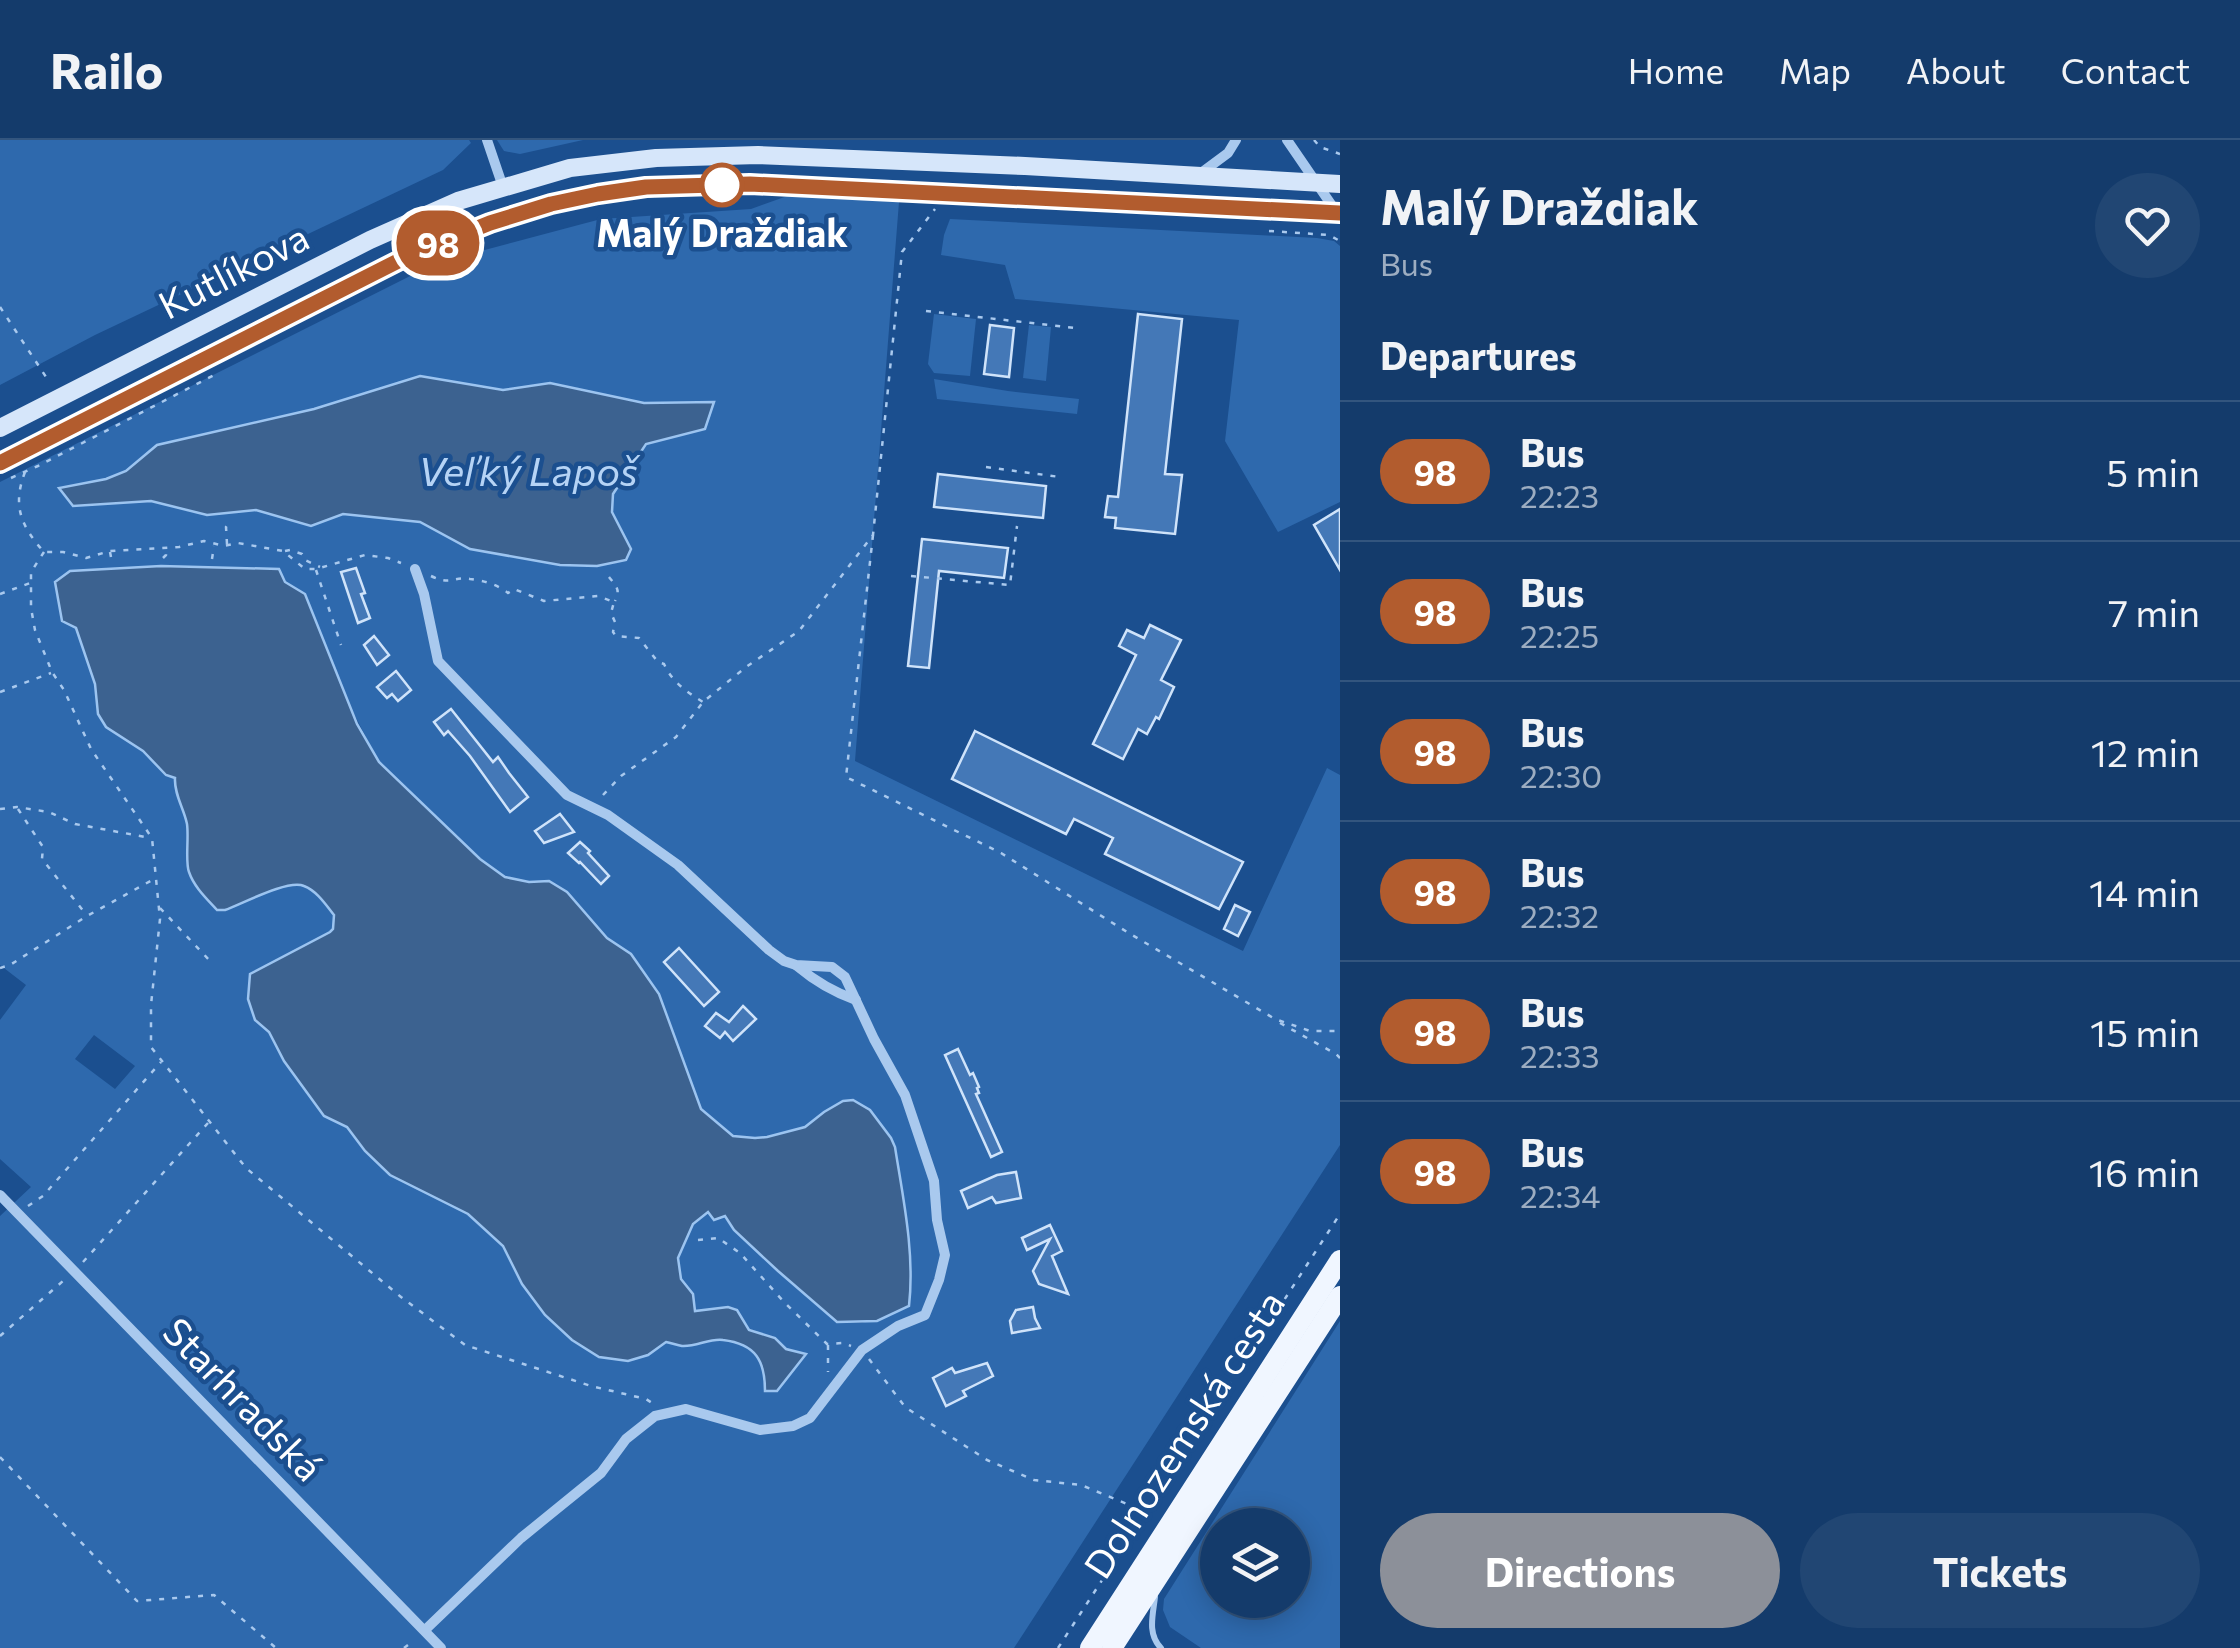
<!DOCTYPE html>
<html lang="en">
<head>
<meta charset="utf-8">
<style>
	:root { --surface:#143b6b; --page:#214673; --text:#f1f3f6; --muted:#9dadc1; --line:#33557e; --accent:#8c9099 }
	body { margin:0; font-family:Commissioner,sans-serif; background:var(--page); color:var(--text); height:100vh; display:flex; flex-direction:column; font-size:38px; white-space:nowrap }
	* { box-sizing:border-box; margin:0 }
	p { font-size:32px; color:var(--muted) }
	.icon { flex:none; width:55px; height:55px; fill:none; stroke:currentColor; stroke-width:2; stroke-linecap:round; stroke-linejoin:round }
	.map { position:relative; flex:1; overflow:hidden }
	.side { display:flex; flex-direction:column; background:var(--surface); width:900px }
	.side>* { flex:none }
	.badge { padding:0 20px; border-radius:32px; font-size:35px; line-height:65px }
	.controls { position:absolute; left:1200px; top:1368px; display:grid; gap:20px }
	.controls a { display:grid; place-items:center; width:110px; height:110px; border-radius:50%; background:var(--surface); box-shadow:0 5px 25px #0003,0 0 0 2px var(--line); font-size:50px }
	.map>.badge { position:absolute; translate:-50% -50%; box-shadow:0 0 0 5px #fff }
	h2 { padding:0 40px; font-size:38px; line-height:90px }
	.round { display:grid; place-items:center; flex:none; width:105px; height:105px; border-radius:52px; background:var(--page) }
	.headline { display:flex; align-items:center; justify-content:space-between; height:170px; padding:0 40px }
	h1 { font-size:48px; font-weight:700; line-height:75px }
	.cta { display:flex; gap:20px; margin-top:auto; padding:20px 40px }
	.cta a { flex:1; height:115px; border-radius:60px; background:var(--accent); color:#fff; font-size:40px; font-weight:700; line-height:115px; text-align:center }
	.cta a+a { background:var(--page); color:var(--text) }
	ul { padding:0; list-style:none }
	li { display:flex; align-items:center; gap:30px; height:140px; padding:0 40px; border-top:2px solid var(--line) }
	li div { flex:1 }
	li b { display:block; font-size:38px }
	li em { font-style:normal }
	li .badge { min-width:110px; font-weight:700; text-align:center }
	header { display:flex; align-items:center; gap:60px; box-sizing:border-box; height:140px; padding:0 50px; background:var(--surface); border-bottom:2px solid var(--line) }
	header strong { font-size:48px }
	nav { display:flex; gap:55px; margin-inline-start:auto; font-size:35px }
	main { display:flex; flex:1; min-height:0 }
	.map>svg:first-child { display:block }
	.green { fill:#2e69ad; fill-rule:evenodd }
	.water { fill:#3c6290; stroke:#9cc4f0; stroke-width:2.5 }
	.building { fill:#4478b7; stroke:#cfe3fa; stroke-width:2.5 }
	.lines { fill:none; stroke-linecap:round; stroke-linejoin:round }
	.path { stroke:#a9c9ee; stroke-width:2.5; stroke-dasharray:5 8; stroke-linecap:butt }
	.lane { stroke:#a9c9ee; stroke-width:6 }
	.street { stroke:#a9c9ee; stroke-width:10 }
	.secondary { stroke:#d6e6fa; stroke-width:18 }
	.primary { stroke:#f0f6ff; stroke-width:20 }
	.line-casing { stroke:#fff; stroke-width:22 }
	.line { stroke:#b25c2e; stroke-width:15 }
	.stop-dot { fill:#fff; stroke:#b25c2e; stroke-width:5 }
	.labels { text-anchor:middle; stroke-width:9; stroke-linejoin:round; paint-order:stroke }
	.stop-label { font-size:38px; font-weight:bold; fill:#fff; stroke:#1b4f8f }
	.street-label { font-size:38px; fill:#fff; stroke:#1b4f8f }
	.water-label { font-size:40px; font-style:italic; fill:#b5d3f5; stroke:#1b4f8f }
</style>
</head>
<body>
<header>
<strong>Railo</strong>
<nav><a>Home</a><a>Map</a><a>About</a><a>Contact</a></nav>
</header>
<main>
<div class="map">
<svg width="1340" height="1508" viewBox="0 0 1340 1508">
	<rect width="100%" height="100%" fill="#1b4f8f"/>
	<g class="green">
		<polygon points="0,0 469,0 471,3 443,30 95,195 0,245"/>
		<polygon points="497,0 583,0 520,14 504,11"/>
		<path d="M790,55l109,7 -44,559 388,190 84,-183 13,7v370l-326,503h-1014v-432l31,-29 -31,-28v-139l26,-35 -26,-20v-483l436,-219 165,-44 150,-10zM420,236l83,14 47,-7 94,20 69,-1 -8,27 -58,15 -34,50 -1,17 -15,55 -37,-1 -90,-16 -49,-27 -78,-8 -32,12 -55,-16 -49,5 -56,-14 -78,5 -13,-19 46,-8zM161,426l118,4 100,192 101,97 25,18 24,5 20,-1 18,11 40,46 24,16 28,40 42,115 32,27 11,2 23,-1 38,-10 19,-15 19,-11 10,-1 17,10 21,28 4,9c8,51 21,107 13,159l-46,17 -25,-1 -59,-51 -44,-41 -9,-15 -17,-3 -15,12 -15,34 3,21 12,15 2,17 33,-4 21,23 26,8 11,11 19,6 -28,36h-12c0,-30 -9,-48 -42,-51 -13,-2 -27,7 -41,6 -5,-1 -11,-3 -16,-4l-18,13 -126,-71 -19,-38 -35,-32 -78,-39 -25,-24 -18,-24 -23,-11 -40,-55 -15,-29 -14,-12 -7,-21 2,-25 80,-42 3,-3 1,-13c-8,-11 -17,-24 -30,-30 -16,-7 -61,17 -79,24h-8l-23,-26 -7,-62 -13,-37 1,-7 -9,-3 -23,-24 -37,-24 -8,-13 -3,-30 -19,-57 -6,-56zM94,895l41,31 -20,23 -40,-30z"/>
		<polygon points="950,79 1317,98 1334,101 1340,106 1340,362 1278,392 1225,301 1239,180 1015,159 1005,125 941,115 944,95"/>
		<polygon points="934,174 976,179 970,236 934,233 928,224"/>
		<polygon points="1029,185 1051,187 1046,241 1023,238"/>
		<polygon points="934,239 1008,251 1079,259 1077,274 937,259"/>
		<path d="M1340,1181v327h-139l-31,-21 -7,-17 1,-11zM1218,1385h74v75h-74z"/>
	</g>
	<g class="water">
		<polygon points="420,236 503,250 550,243 644,263 714,262 705,289 646,304 613,354 612,372 631,409 626,420 597,426 560,425 470,409 420,382 343,374 311,386 256,370 207,375 151,361 73,366 59,348 106,339 126,331 157,305 314,269"/>
		<path d="M161,426l118,3 6,13 20,12 52,130 22,38 101,97 25,18 24,5 20,-1 18,11 40,46 24,16 28,40 42,115 32,27 22,2 12,-1 38,-10 19,-15 19,-11 10,-1 17,10 21,28 4,9c8,51 20,106 14,159l-32,15 -40,1 -59,-51 -44,-41 -9,-14 -11,4 -6,-8 -15,12 -15,34 3,21 12,15 2,17 33,-4 9,3 12,20 26,8 11,11 20,5 -29,37h-12c0,-30 -9,-47 -42,-51 -13,-2 -27,7 -41,6 -5,-1 -11,-3 -16,-4l-18,13 -20,6 -29,-4 -27,-17 -27,-25 -23,-31 -19,-38 -35,-32 -78,-39 -25,-24 -18,-24 -23,-11 -40,-55 -15,-29 -14,-12 -7,-21 2,-25 80,-42 3,-3 1,-14c-8,-10 -17,-24 -30,-29 -16,-7 -62,18 -79,24h-8c-10,-11 -23,-23 -28,-38 -4,-10 0,-34 -2,-48 -3,-15 -13,-30 -12,-46l-9,-3 -23,-24 -37,-24 -8,-13 -3,-30 -19,-56 -14,-7 -7,-39 15,-11z"/>
	</g>
	<g class="building">
		<polygon points="1138,174 1182,179 1165,334 1182,335 1175,394 1115,388 1116,378 1105,377 1108,356 1118,357"/>
		<polygon points="990,185 1014,188 1009,237 984,234"/>
		<polygon points="938,334 1046,346 1043,378 934,367"/>
		<polygon points="1340,369 1340,430 1314,385"/>
		<polygon points="922,399 1008,408 1004,438 939,431 929,528 908,526"/>
		<polygon points="356,428 365,453 361,454 370,478 358,483 341,432"/>
		<polygon points="1150,485 1181,500 1161,540 1174,547 1159,579 1156,577 1147,594 1138,589 1123,619 1093,604 1136,515 1119,506 1127,490 1144,498"/>
		<polygon points="374,496 389,515 377,525 364,505"/>
		<polygon points="396,531 411,550 398,561 392,554 387,558 377,547"/>
		<polygon points="451,569 493,622 498,617 509,633 528,657 510,672 470,616 448,591 444,595 434,582"/>
		<polygon points="975,591 1243,722 1219,769 1105,714 1113,698 1074,679 1066,694 952,639"/>
		<polygon points="560,674 574,692 544,703 535,691"/>
		<polygon points="580,702 590,711 588,713 609,736 601,744 580,722 579,723 568,713"/>
		<polygon points="1235,765 1250,772 1238,796 1224,789"/>
		<polygon points="679,808 719,852 704,866 664,822"/>
		<polygon points="743,866 756,879 733,901 725,892 720,898 705,886 716,873 729,882"/>
		<polygon points="958,909 970,935 973,933 979,947 977,948 979,953 976,954 1002,1012 991,1017 945,915"/>
		<polygon points="1016,1032 1021,1058 996,1063 992,1057 968,1068 961,1051 997,1035"/>
		<polygon points="1050,1085 1062,1111 1052,1116 1068,1154 1039,1144 1033,1131 1050,1099 1027,1110 1022,1098"/>
		<polygon points="1033,1167 1035,1178 1040,1188 1012,1193 1010,1181 1016,1170"/>
		<polygon points="987,1223 993,1236 963,1251 966,1256 946,1266 933,1238 952,1228 955,1233"/>
	</g>
	<g class="lines">
		<g class="path">
			<polyline points="1314,0 1320,7 1340,14"/>
			<polyline points="1269,91 1329,95 1340,101"/>
			<polyline points="0,167 48,240"/>
			<polyline points="926,171 1075,188"/>
			<polyline points="986,327 1060,337"/>
			<path d="M25,332c-13,34 -4,54 19,80h19l23,6 24,-7 69,-4 25,-6 20,5 14,-3 45,8 22,18h11l49,-14 23,3 13,5"/>
			<polyline points="11,338 38,326 218,233"/>
			<polyline points="873,395 846,637 1001,713 1127,792 1275,879 1310,891 1340,891"/>
			<polyline points="227,404 226,387 230,381"/>
			<polyline points="285,411 290,410 302,414 305,420 320,427"/>
			<polyline points="44,412 31,432 31,468 35,490 52,532 64,550 91,609 152,698 160,779 151,865 151,907 246,1028 401,1157 465,1205 591,1246 646,1259 652,1263"/>
			<polyline points="110,412 112,422"/>
			<polyline points="163,418 166,415 166,409"/>
			<polyline points="212,419 214,406"/>
			<polyline points="316,430 341,505"/>
			<path d="M431,436c21,10 22,0 39,3 12,1 29,6 38,14l6,-4 30,12 54,-5 16,6 -3,11 4,9 -2,10 3,4 23,2 19,24 6,2c8,18 23,28 39,38"/>
			<polyline points="911,436 1010,445 1017,386"/>
			<path d="M609,437c7,9 12,13 6,24"/>
			<polyline points="0,454 30,443"/>
			<polyline points="0,552 51,533"/>
			<polyline points="603,655 621,636 676,597 703,562 746,527 799,491 873,395 902,112 935,69"/>
			<polyline points="0,669 17,667 49,672 75,684 151,698"/>
			<polyline points="18,669 43,707 42,719 85,773"/>
			<polyline points="160,768 211,822"/>
			<polyline points="0,828 10,825 87,776 154,739"/>
			<polyline points="1280,883 1336,914 1340,918"/>
			<polyline points="28,1066 43,1056 161,922"/>
			<polyline points="698,1100 718,1098 740,1113 784,1162 827,1204 843,1203 851,1206"/>
			<polyline points="83,1122 208,983"/>
			<polyline points="0,1196 63,1141"/>
			<polyline points="828,1205 828,1232"/>
			<polyline points="869,1219 905,1267 987,1320 1034,1340 1081,1345 1132,1366 1149,1368"/>
			<polyline points="0,1317 137,1461 214,1455 276,1508"/>
			<polyline points="404,1508 413,1501"/>
			<polyline points="1058,1508 1340,1074"/>
		</g>
		<path class="lane" d="M1155,1457c-2,18 -8,37 6,51"/>
		<g class="street">
			<polyline points="487,0 503,47"/>
			<polyline points="1287,0 1337,73"/>
			<polyline points="1201,33 1228,13 1236,0"/>
			<polyline points="415,429 424,454 438,521 567,655 608,675 678,725 769,810 784,821 796,825 832,827 845,837 874,899 905,955 934,1041 937,1080 945,1115 939,1140 925,1175 898,1186 862,1210 810,1278 793,1286 760,1290 686,1269 655,1276 626,1299 601,1333 521,1398 425,1490"/>
			<path d="M797,826c19,16 36,26 59,34"/>
			<polyline points="0,1055 441,1508"/>
		</g>
		<g class="secondary">
			<polyline points="0,288 370,100 458,61 570,28 656,18 758,15 1025,26 1340,44"/>
			<path d="M0,323c95,-49 191,-97 286,-145 86,-44 172,-91 266,-115 65,-16 131,-17 198,-19l590,29"/>
		</g>
		<g class="primary">
			<polyline points="1090,1508 1340,1120"/>
			<polyline points="1112,1508 1340,1156"/>
		</g>
	</g>
	<g class="lines">
		<defs>
			<polyline id="line" points="0,323 406,117 490,83 551,64 598,54 646,47 750,44 1340,73"/>
		</defs>
		<use href="#line" class="line-casing"/>
		<use href="#line" class="line"/>
	</g>
	<circle class="stop-dot" cx="722" cy="45" r="20"/>
	<g class="labels">
		<g class="stop-label">
			<text x="722" y="107">Malý Draždiak</text>
		</g>
		<g class="street-label">
			<text transform="translate(234 132) rotate(-27)" y="13">Kutlíkova</text>
			<text transform="translate(242 1260) rotate(46)" y="13">Starhradská</text>
			<text transform="translate(1185 1295) rotate(-57)" y="13">Dolnozemská cesta</text>
		</g>
		<g class="water-label">
			<text x="528" y="346">Veľký Lapoš</text>
		</g>
	</g>
</svg>
<div class="controls">
<a><svg class="icon" aria-label="layers" viewBox="0 0 24 24"><path d="M12 4l9 5-9 5-9-5zM3 14l9 5 9-5"/></svg></a>
</div>
<b class="badge" style="left:438px;top:103px;background:#b25c2e;color:#fff">98</b>
</div>
<section class="side">
<div class="headline"><div><h1>Malý Draždiak</h1><p>Bus</p></div><a class="round"><svg class="icon" aria-label="heart" viewBox="0 0 24 24"><path d="M12 20l-8-8c-3-5 5-10 8-4 3-6 11-1 8 4z"/></svg></a></div>
<h2>Departures</h2>
<ul>
<li><span class="badge" style="background:#b25c2e;color:#fff">98</span><div><b>Bus</b><p>22:23</p></div><em>5 min</em></li>
<li><span class="badge" style="background:#b25c2e;color:#fff">98</span><div><b>Bus</b><p>22:25</p></div><em>7 min</em></li>
<li><span class="badge" style="background:#b25c2e;color:#fff">98</span><div><b>Bus</b><p>22:30</p></div><em>12 min</em></li>
<li><span class="badge" style="background:#b25c2e;color:#fff">98</span><div><b>Bus</b><p>22:32</p></div><em>14 min</em></li>
<li><span class="badge" style="background:#b25c2e;color:#fff">98</span><div><b>Bus</b><p>22:33</p></div><em>15 min</em></li>
<li><span class="badge" style="background:#b25c2e;color:#fff">98</span><div><b>Bus</b><p>22:34</p></div><em>16 min</em></li>
</ul>
<div class="cta"><a>Directions</a><a>Tickets</a></div>
</section>
</main>
</body>
</html>
